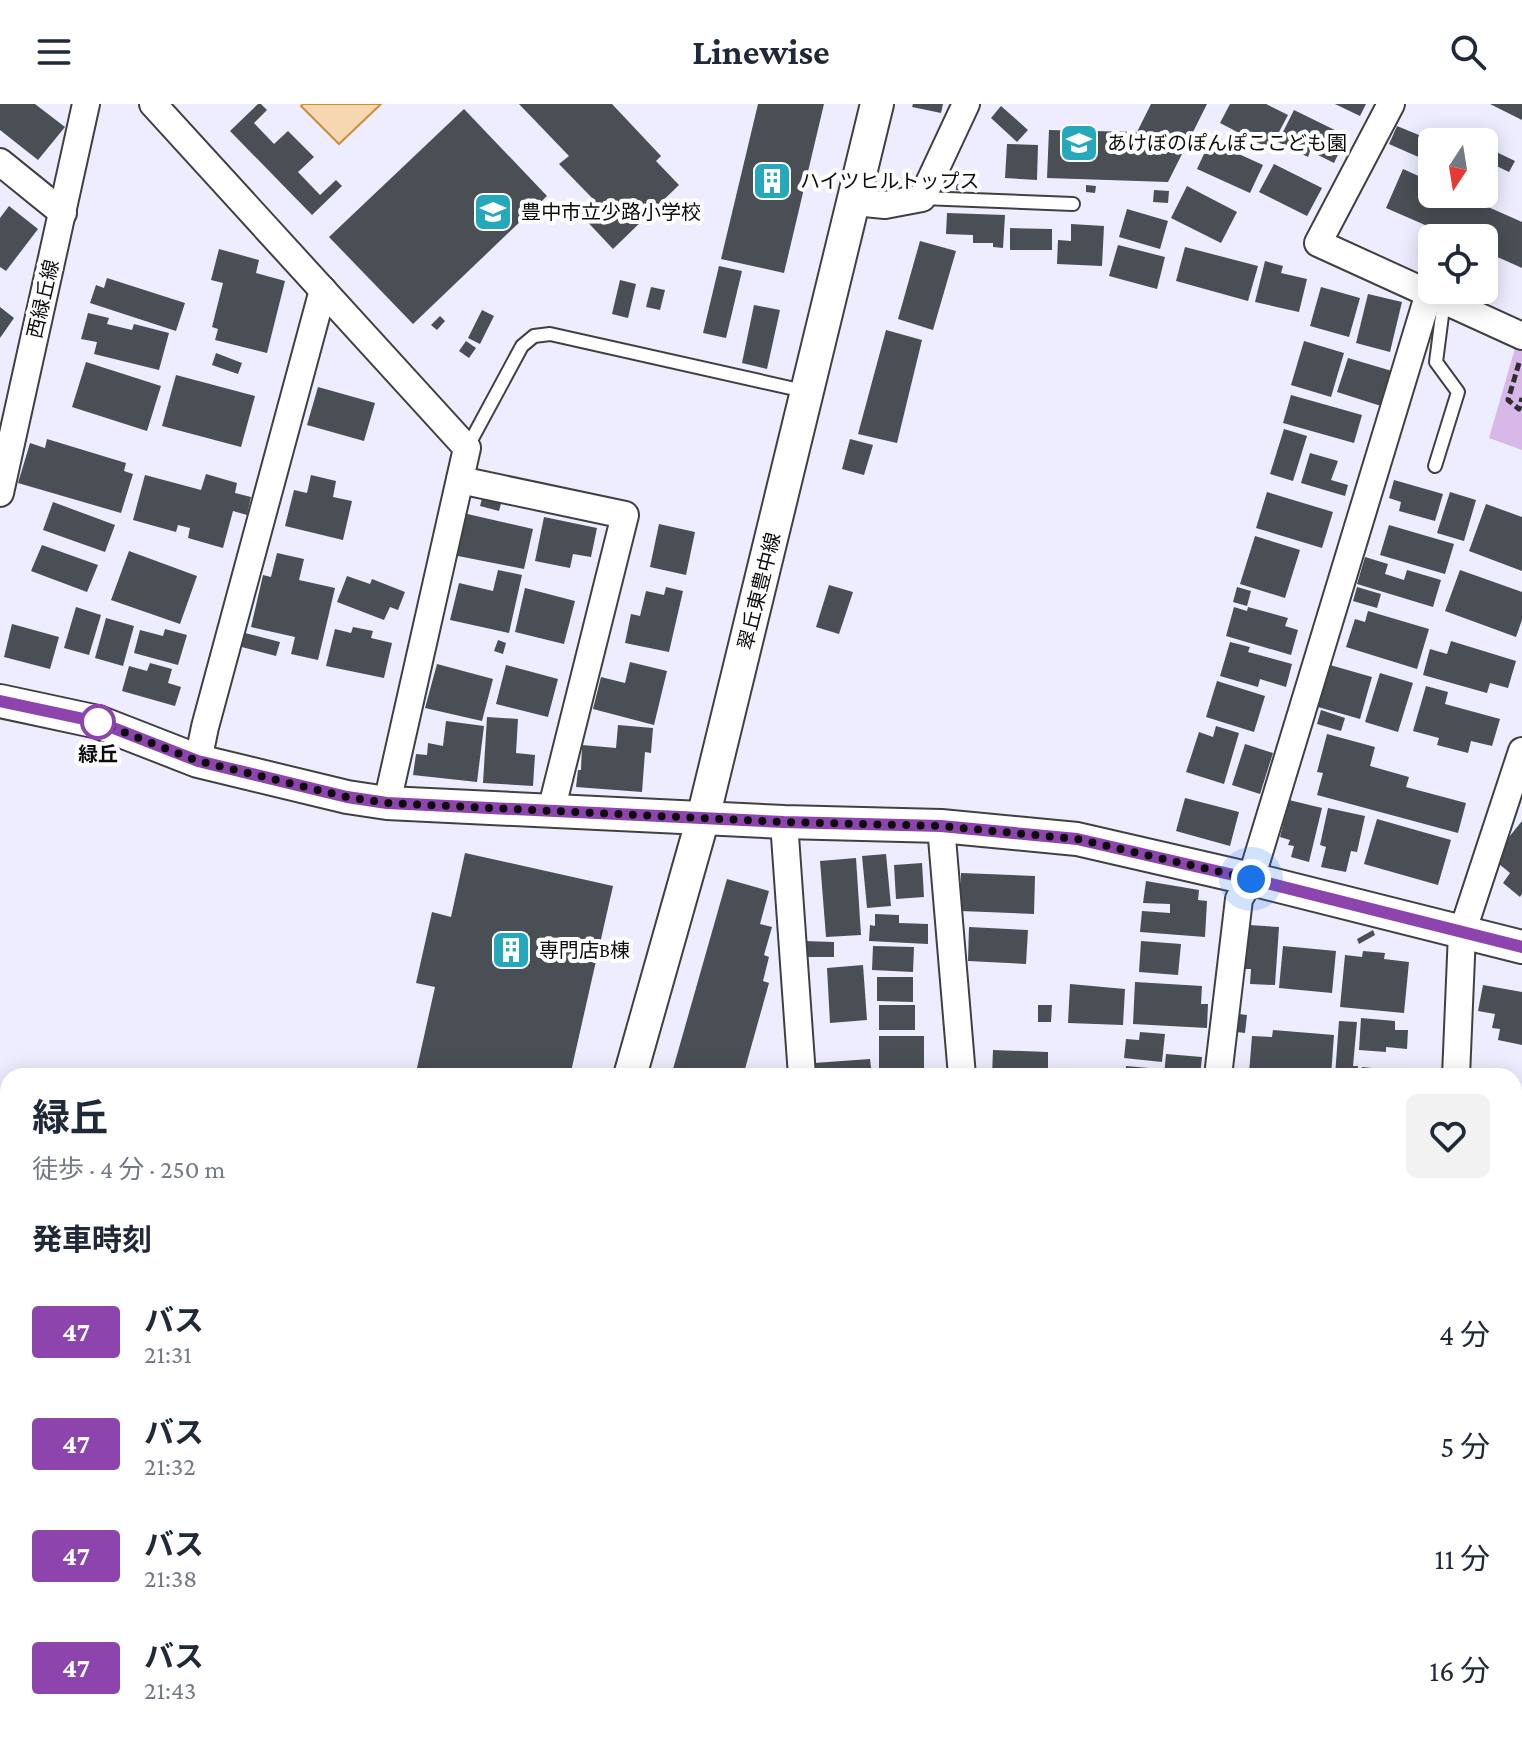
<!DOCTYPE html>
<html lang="ja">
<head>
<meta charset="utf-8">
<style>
	:root { --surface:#fff; --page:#f2f2f3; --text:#1f2937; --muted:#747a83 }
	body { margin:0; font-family:"Crimson Pro","Noto Sans JP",serif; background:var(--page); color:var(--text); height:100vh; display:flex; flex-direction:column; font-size:30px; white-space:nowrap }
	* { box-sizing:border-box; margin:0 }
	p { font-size:26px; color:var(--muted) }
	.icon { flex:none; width:44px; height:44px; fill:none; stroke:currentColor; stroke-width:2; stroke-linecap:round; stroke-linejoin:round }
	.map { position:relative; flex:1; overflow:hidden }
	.drawer { position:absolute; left:0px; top:964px; width:1522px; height:672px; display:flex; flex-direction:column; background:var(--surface); border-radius:24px 24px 0 0; box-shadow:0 4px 20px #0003 }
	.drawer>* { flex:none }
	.badge { padding:0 16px; border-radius:6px; font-size:28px; line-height:52px }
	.needle { width:52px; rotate:192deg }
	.fabs { position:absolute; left:1418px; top:24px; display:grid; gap:16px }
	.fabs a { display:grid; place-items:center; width:80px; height:80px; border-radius:12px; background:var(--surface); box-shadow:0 4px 20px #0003; font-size:40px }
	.you { position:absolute; width:40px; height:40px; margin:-20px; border:6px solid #fff; border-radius:50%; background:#1a73e8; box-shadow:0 0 0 12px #1a73e833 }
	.map>.badge { position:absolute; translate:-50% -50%; box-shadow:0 0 0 4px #fff }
	h2 { padding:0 32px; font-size:30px; line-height:72px }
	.round { display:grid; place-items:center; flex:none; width:84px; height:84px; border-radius:12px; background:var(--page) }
	.head { display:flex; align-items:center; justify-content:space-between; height:136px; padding:0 32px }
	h1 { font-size:38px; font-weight:700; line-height:60px }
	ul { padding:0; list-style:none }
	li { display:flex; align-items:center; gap:24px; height:112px; padding:0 32px }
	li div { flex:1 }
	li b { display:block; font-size:30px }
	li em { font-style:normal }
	li .badge { min-width:88px; font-weight:700; text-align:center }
	header { display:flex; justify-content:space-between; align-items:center; height:104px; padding:0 32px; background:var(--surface); font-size:36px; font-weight:700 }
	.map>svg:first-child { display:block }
	.green { fill:#d8b7e9 }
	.water { fill:#f6d7b2; stroke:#cc8e3a; stroke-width:2 }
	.building { fill:#494f55 }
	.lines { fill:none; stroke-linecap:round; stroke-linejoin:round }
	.service-casing { stroke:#404040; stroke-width:16 }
	.minor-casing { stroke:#404040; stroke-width:30 }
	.tertiary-casing { stroke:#404040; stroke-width:36 }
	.path { stroke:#2f2f2f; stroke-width:5; stroke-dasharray:8 4; stroke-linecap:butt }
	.service { stroke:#fff; stroke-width:12 }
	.minor { stroke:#fff; stroke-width:26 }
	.tertiary { stroke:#fff; stroke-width:32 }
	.line-casing { stroke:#fff; stroke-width:18 }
	.line { stroke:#8e44ad; stroke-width:12 }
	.walk { stroke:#0d0d0d; stroke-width:8; stroke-dasharray:0 14.4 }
	.stop-dot { fill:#fff; stroke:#8e44ad; stroke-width:4 }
	.labels { text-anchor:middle; stroke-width:8; stroke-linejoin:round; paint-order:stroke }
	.poi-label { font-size:20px; fill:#0d0d0d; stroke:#fff; text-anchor:start }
	.street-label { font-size:20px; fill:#0d0d0d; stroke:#fff }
	.stop-label { font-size:20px; font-weight:bold; fill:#0d0d0d; stroke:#fff }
</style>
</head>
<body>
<header><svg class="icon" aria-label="menu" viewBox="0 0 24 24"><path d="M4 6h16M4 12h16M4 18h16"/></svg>Linewise<svg class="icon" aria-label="search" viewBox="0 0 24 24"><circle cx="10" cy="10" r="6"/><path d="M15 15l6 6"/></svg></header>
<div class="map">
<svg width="1522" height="1636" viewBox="0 0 1522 1636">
	<rect width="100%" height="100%" fill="#ededff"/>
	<polygon class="green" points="1516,241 1522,244 1522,346 1489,334"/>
	<polygon class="water" points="303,0 381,0 339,40 301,2"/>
	<g class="building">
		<polygon points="0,0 35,0 65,23 38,56 0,26"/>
		<polygon points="258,0 261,0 267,6 254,19 274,40 288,27 314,53 298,68 320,91 336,76 342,82 312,111 230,27"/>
		<polygon points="519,0 612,0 661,52 656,57 679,81 613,145 581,111 595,97 559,60 569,52"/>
		<polygon points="758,0 824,0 784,169 721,155"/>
		<polygon points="913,0 943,0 941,9 912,3"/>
		<polygon points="1151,0 1207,0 1168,78 1047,74 1049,26 1137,28"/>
		<polygon points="1230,0 1266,0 1288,11 1270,45 1220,19"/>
		<polygon points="1335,0 1366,0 1360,12"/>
		<polygon points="1490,0 1522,0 1522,16"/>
		<polygon points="1001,2 1028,26 1017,38 991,14"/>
		<polygon points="464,5 547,92 413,220 329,133"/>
		<polygon points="1294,6 1347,32 1334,59 1310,47 1308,53 1278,38"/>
		<polygon points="1397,22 1431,36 1423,55 1389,40"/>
		<polygon points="1448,27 1473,38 1446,38 1444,37"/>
		<polygon points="1210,37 1263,61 1250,89 1197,65"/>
		<polygon points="1007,40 1038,41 1037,76 1005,74"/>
		<polygon points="1488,44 1515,57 1509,68 1484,56"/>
		<polygon points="1274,60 1322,84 1307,112 1259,88"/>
		<polygon points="1403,65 1432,78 1432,90 1459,90 1522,118 1522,164 1484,147 1484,134 1455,134 1386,104"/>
		<polygon points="956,80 967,80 967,87 956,86"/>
		<polygon points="1086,81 1096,82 1095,89 1086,88"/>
		<polygon points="1187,82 1237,108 1221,139 1171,114"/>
		<polygon points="1154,86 1169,87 1168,99 1153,98"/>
		<polygon points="9,102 38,125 6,167 0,163 0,114"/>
		<polygon points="1127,105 1168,117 1160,145 1119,133"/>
		<polygon points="947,109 1005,111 1003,144 993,143 993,139 973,139 973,131 946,130"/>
		<polygon points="1071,120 1104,122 1102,162 1057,160 1058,136 1071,137"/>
		<polygon points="1010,124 1052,125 1052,146 1010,146"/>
		<polygon points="920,137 956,147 933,226 898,215"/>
		<polygon points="1118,141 1165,153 1157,185 1109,172"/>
		<polygon points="1185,143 1258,162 1248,197 1176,177"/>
		<polygon points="219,145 259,156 256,169 285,177 267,249 215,236 218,225 212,223 223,179 211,176"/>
		<polygon points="1265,157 1283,162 1281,169 1307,175 1299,208 1255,198"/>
		<polygon points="719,162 742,167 726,234 703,229"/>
		<polygon points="107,174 185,199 176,227 90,199 96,181 104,184"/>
		<polygon points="620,176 636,180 628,214 612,210"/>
		<polygon points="651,183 665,186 660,206 646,203"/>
		<polygon points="1321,183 1360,194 1349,233 1310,222"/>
		<polygon points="1368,190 1402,198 1390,248 1356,239"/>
		<polygon points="754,201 780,206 767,265 742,259"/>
		<polygon points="0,203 14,214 0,234"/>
		<polygon points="482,206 494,212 480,240 468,234"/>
		<polygon points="88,209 109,214 107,220 132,226 134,220 169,229 159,266 94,250 97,238 81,235"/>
		<polygon points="440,212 445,217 437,226 431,221"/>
		<polygon points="886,226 922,236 897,339 858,330"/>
		<polygon points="466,237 476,244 469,254 459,247"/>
		<polygon points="1304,237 1344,249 1331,293 1291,281"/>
		<polygon points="216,249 242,259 238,270 212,261"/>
		<polygon points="1348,254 1392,267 1381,302 1337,288"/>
		<polygon points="86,258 161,282 147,327 72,303"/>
		<polygon points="176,271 255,292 241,343 162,322"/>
		<polygon points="318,283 375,299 364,337 307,321"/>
		<polygon points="1291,291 1362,311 1354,339 1283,319"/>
		<polygon points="1284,325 1307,332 1293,377 1270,370"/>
		<polygon points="47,335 126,359 124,367 133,370 121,409 18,379 30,339 45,344"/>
		<polygon points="850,335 873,341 864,371 842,365"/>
		<polygon points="1310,349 1338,357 1331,376 1348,381 1345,392 1301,379"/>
		<polygon points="206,370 237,379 235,389 251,393 247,411 233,407 223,444 188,434 190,424 178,421 176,428 133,416 145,371 201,386"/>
		<polygon points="311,371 336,377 333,393 352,397 343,436 285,422 294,386 307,389"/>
		<polygon points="1394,376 1443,390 1435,417 1399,407 1401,398 1389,394"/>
		<polygon points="1267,388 1333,408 1322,444 1256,424"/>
		<polygon points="1450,388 1476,396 1464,437 1437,429"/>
		<polygon points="483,391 502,396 499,407 480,402"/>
		<polygon points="53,398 115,421 105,448 43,426"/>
		<polygon points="1486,400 1522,413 1522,467 1469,447"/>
		<polygon points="463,409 533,425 524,465 453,451"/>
		<polygon points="544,413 597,424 591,453 573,450 570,464 535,457"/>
		<polygon points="659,420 695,428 686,471 650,463"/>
		<polygon points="1389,421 1454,440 1445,470 1380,451"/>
		<polygon points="1255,432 1300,446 1285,494 1240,480"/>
		<polygon points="42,441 98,461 87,488 31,467"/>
		<polygon points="129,447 197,472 180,520 111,496"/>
		<polygon points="277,449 304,455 299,476 335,484 318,556 291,550 295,533 251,523 263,471 271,473"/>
		<polygon points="1365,453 1388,460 1385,470 1404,476 1407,466 1441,476 1433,503 1357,480"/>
		<polygon points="498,466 522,471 509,529 450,516 459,479 493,487"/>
		<polygon points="1460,466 1522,488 1522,516 1516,533 1445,507"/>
		<polygon points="347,472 370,480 372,475 405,488 398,506 390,503 384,516 337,498"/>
		<polygon points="829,481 853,488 839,530 816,523"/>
		<polygon points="666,483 683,487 669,548 625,539 631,510 640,512 646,487 664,491"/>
		<polygon points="1237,483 1251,487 1247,502 1233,498"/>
		<polygon points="1357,483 1381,490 1377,504 1353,497"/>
		<polygon points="525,484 575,497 564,540 515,528"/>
		<polygon points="76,503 101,511 89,551 64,544"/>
		<polygon points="1234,503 1247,507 1248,503 1288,514 1285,522 1298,526 1291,551 1226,532"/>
		<polygon points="1368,507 1429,525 1417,565 1346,543 1355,515 1365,518"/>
		<polygon points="106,514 134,522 123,562 95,554"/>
		<polygon points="12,520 59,533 50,565 4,553"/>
		<polygon points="353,523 373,527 371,534 392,539 384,574 326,562 335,525 351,529"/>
		<polygon points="165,525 187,531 178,561 134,549 140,526 163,532"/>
		<polygon points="241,528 280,538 276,552 238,542"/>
		<polygon points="498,536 506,539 503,550 494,547"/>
		<polygon points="1451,537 1516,557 1508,584 1490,579 1487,589 1423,571 1430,545 1447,550"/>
		<polygon points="1230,538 1250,543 1248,548 1292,560 1286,583 1260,575 1258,583 1220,572"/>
		<polygon points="630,558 667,567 654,621 593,605 601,573 625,579"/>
		<polygon points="150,559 172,565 168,579 181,583 175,602 122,587 129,562 147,567"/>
		<polygon points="437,560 493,575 482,617 425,604"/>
		<polygon points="506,561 558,575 548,613 496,600"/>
		<polygon points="1330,561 1372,573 1360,615 1318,603"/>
		<polygon points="1380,569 1413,579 1398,628 1365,618"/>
		<polygon points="1217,577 1265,592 1254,628 1206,613"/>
		<polygon points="1426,582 1448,588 1445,600 1500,615 1492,642 1471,637 1468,649 1437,641 1439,634 1413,627"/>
		<polygon points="1321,606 1345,614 1341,627 1317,620"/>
		<polygon points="487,613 518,615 516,649 535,651 533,682 483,679"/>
		<polygon points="446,617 484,622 477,678 413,671 416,650 427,651 428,639 443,642"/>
		<polygon points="618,621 653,624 651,649 645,648 642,688 576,683 578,666 581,666 582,641 616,644"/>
		<polygon points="1216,622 1239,629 1224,680 1186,668 1199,628 1213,633"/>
		<polygon points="1327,630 1375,643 1370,662 1409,673 1406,683 1466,699 1458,729 1317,691 1323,669 1317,668"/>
		<polygon points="1245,640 1273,649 1260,690 1232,681"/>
		<polygon points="1185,694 1239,708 1230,742 1176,727"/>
		<polygon points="1289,696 1322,704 1309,758 1291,753 1294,742 1288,741 1290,736 1280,733"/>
		<polygon points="1328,704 1365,712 1357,748 1351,747 1346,768 1321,763 1326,743 1320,741"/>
		<polygon points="1377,715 1451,736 1438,781 1364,760"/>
		<polygon points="1522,717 1522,790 1520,793 1503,779 1510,769 1499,760 1509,733"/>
		<polygon points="465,749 613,782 570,972 453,972 417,964 435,883 416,879 432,808 451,813"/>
		<polygon points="886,750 891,802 867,804 862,752"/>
		<polygon points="856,754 861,831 826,833 820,757"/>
		<polygon points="922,759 924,793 896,795 894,761"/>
		<polygon points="961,769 1035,772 1034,810 960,807"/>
		<polygon points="727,775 769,787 760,820 772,823 764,851 769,853 763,877 769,879 743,972 671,972"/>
		<polygon points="1146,777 1199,786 1198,796 1207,797 1205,833 1140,828 1142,807 1170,809 1170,800 1143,799"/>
		<polygon points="875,810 899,811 899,819 928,820 928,840 869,837 870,821 875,822"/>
		<polygon points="1249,821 1279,823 1275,881 1250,880 1251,865 1245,865"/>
		<polygon points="969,823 1028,826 1026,860 968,857"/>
		<polygon points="1373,826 1375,831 1359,840 1357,835"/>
		<polygon points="804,837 834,838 834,853 804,853"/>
		<polygon points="1141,837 1181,840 1178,871 1139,868"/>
		<polygon points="873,842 914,843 913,868 872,866"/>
		<polygon points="1283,842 1336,847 1332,889 1279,884"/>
		<polygon points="1363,847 1385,849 1384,855 1409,858 1404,909 1340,903 1345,851 1362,853"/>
		<polygon points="863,861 867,916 830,919 827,864"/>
		<polygon points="877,873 913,873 913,898 877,897"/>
		<polygon points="1135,878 1202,882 1201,900 1208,900 1207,924 1133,920"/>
		<polygon points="1070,880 1125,885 1123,921 1068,919"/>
		<polygon points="1483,881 1522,888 1522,941 1498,936 1500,925 1492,924 1495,910 1478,907"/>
		<rect x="879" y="901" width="36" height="25"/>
		<polygon points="1038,901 1052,901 1051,918 1038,918"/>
		<polygon points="1239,910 1247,911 1245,929 1237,928"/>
		<polygon points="1361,914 1395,917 1395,926 1408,926 1407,945 1386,943 1386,948 1359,946"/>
		<polygon points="1339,917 1357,918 1353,962 1358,962 1357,972 1335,972"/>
		<polygon points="1273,926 1334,931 1331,972 1291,972 1249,969 1252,932 1272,933"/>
		<polygon points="1140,928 1165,930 1162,958 1124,954 1126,935 1139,936"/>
		<rect x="879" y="932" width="45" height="36"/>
		<polygon points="993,946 1048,948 1048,972 992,972"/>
		<polygon points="1166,950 1202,953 1200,972 1164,972"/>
		<polygon points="870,955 872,972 815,972 814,959"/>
		<polygon points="1126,962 1160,965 1159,972 1125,972"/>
		<polygon points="1362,963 1412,968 1412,972 1361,972"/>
		<polygon points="1514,996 1522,997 1522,1037 1514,1036"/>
		<polygon points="0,1047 8,1049 8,1271 0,1269"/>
		<polygon points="1522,1167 1522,1216 1514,1217 1514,1168"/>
		<polygon points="1522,1221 1522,1246 1521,1246 1516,1222"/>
		<polygon points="1522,1274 1522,1300 1516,1301 1514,1276"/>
		<polygon points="1522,1309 1522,1330 1521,1330 1515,1311"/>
		<polygon points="0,1322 8,1325 8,1409 0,1407"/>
		<polygon points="1522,1346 1522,1369 1518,1370 1514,1349"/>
		<polygon points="1514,1399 1522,1422 1522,1431 1518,1432 1521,1443 1514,1446"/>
		<polygon points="0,1445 8,1447 8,1473 0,1471"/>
		<polygon points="0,1487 8,1490 8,1506 0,1504"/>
		<polygon points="1514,1559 1522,1561 1522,1628 1514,1626"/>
		<polygon points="148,1628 233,1628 231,1636 146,1636"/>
		<polygon points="611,1628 639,1628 637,1636"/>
		<polygon points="719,1628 725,1628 750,1636 717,1636"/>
		<polygon points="739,1628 777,1628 775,1636 766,1636"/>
		<rect x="838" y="1628" width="22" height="8"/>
		<polygon points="863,1628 906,1628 906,1636 864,1636"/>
		<polygon points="914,1628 957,1628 958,1636 915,1636"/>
		<rect x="962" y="1628" width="40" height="8"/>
		<polygon points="1382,1628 1415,1628 1418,1636 1385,1636"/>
	</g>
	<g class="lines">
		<defs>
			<g id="service">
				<polyline points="922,94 1073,100"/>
				<polyline points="467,344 522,242 534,232 550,230 804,287"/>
				<polyline points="1435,362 1458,288 1436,258 1444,196"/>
			</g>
			<g id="minor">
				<polyline points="153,0 467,344 387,699"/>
				<polyline points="1391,0 1318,139 1522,232"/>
				<polyline points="0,58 63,109"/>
				<polyline points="854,98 885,101 922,94 966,0"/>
				<polyline points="460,376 625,411 551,707"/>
				<polyline points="0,389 86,0"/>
				<polyline points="198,657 205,623 323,186"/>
				<polyline points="784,718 802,972"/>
				<polyline points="941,722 962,972"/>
				<polyline points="1218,972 1239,795 1251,775 1429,189"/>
				<polyline points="1456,972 1462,829 1522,647"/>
				<polyline points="1514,1155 1522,1155"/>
				<polyline points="1514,1468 1522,1462"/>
				<polyline points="1353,1628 1355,1636"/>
				<polyline points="378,1636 381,1628"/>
				<polyline points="692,1636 694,1628"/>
				<polyline points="806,1636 813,1628"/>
				<polyline points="1171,1636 1178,1628"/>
			</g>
			<g id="tertiary">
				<polyline points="0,597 98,618 198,657 347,693 387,699 784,718 941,722 1077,735 1251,775 1522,843"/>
				<polyline points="630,972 703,714 877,0"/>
				<polyline points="449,1636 452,1628"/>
			</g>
		</defs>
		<use href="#service" class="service-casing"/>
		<use href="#minor" class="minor-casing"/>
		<use href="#tertiary" class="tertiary-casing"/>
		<polyline class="path" points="1519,259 1508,296 1519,305 1522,294"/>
		<use href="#service" class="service"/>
		<use href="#minor" class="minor"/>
		<use href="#tertiary" class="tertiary"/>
	</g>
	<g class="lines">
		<defs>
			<polyline id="line" points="0,597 98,618 198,657 347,693 387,699 784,718 941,722 1077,735 1251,775 1522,843"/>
		</defs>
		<use href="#line" class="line-casing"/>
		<use href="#line" class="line"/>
		<polyline class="walk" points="98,618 198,657 347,693 387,699 784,718 941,722 1077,735 1251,775"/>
	</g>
	<defs>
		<symbol id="school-square" viewBox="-11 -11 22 22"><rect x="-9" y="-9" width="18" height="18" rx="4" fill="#26a8bc" stroke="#fff"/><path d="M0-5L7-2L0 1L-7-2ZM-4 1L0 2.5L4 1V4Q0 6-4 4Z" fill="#fff"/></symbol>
		<symbol id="building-square" viewBox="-11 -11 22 22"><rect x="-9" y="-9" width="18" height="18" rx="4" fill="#26a8bc" stroke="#fff"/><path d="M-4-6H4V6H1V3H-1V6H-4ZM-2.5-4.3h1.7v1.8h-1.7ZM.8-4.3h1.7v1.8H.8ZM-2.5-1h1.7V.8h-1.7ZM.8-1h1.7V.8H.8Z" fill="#fff"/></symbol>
	</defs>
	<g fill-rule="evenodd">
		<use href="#school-square" x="1057" y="17" width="44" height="44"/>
		<use href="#building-square" x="750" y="55" width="44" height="44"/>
		<use href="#school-square" x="471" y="86" width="44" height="44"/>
		<use href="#building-square" x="489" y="824" width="44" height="44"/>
	</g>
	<circle class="stop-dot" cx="98" cy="618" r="16"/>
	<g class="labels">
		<g class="poi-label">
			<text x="1107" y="46">あけぼのぽんぽここども園</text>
			<text x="800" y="84">ハイツヒルトップス</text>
			<text x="521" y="115">豊中市立少路小学校</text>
			<text x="539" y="853">専門店B棟</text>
		</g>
		<g class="street-label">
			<text transform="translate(43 195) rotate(-77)" y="7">西緑丘線</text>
			<text transform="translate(759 487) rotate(-76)" y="7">翠丘東豊中線</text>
		</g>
		<g class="stop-label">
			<text x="98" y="657">緑丘</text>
		</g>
	</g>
</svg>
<div class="fabs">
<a><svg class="needle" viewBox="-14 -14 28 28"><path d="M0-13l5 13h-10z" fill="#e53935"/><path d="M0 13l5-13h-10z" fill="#747a83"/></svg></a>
<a><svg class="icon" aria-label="locate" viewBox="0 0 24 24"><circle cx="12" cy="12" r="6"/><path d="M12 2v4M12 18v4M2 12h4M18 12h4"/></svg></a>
</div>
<div class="you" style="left:1251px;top:775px"></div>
<section class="drawer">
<div class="head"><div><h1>緑丘</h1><p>徒歩 · 4 分 · 250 m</p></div><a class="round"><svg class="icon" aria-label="heart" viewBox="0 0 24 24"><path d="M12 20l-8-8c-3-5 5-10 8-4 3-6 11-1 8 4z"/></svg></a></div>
<h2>発車時刻</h2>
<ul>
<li><span class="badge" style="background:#8e44ad;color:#fff">47</span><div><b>バス</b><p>21:31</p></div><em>4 分</em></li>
<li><span class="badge" style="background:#8e44ad;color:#fff">47</span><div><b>バス</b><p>21:32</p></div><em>5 分</em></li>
<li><span class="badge" style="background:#8e44ad;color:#fff">47</span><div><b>バス</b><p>21:38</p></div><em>11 分</em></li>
<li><span class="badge" style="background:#8e44ad;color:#fff">47</span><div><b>バス</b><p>21:43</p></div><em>16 分</em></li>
</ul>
</section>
</div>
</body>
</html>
